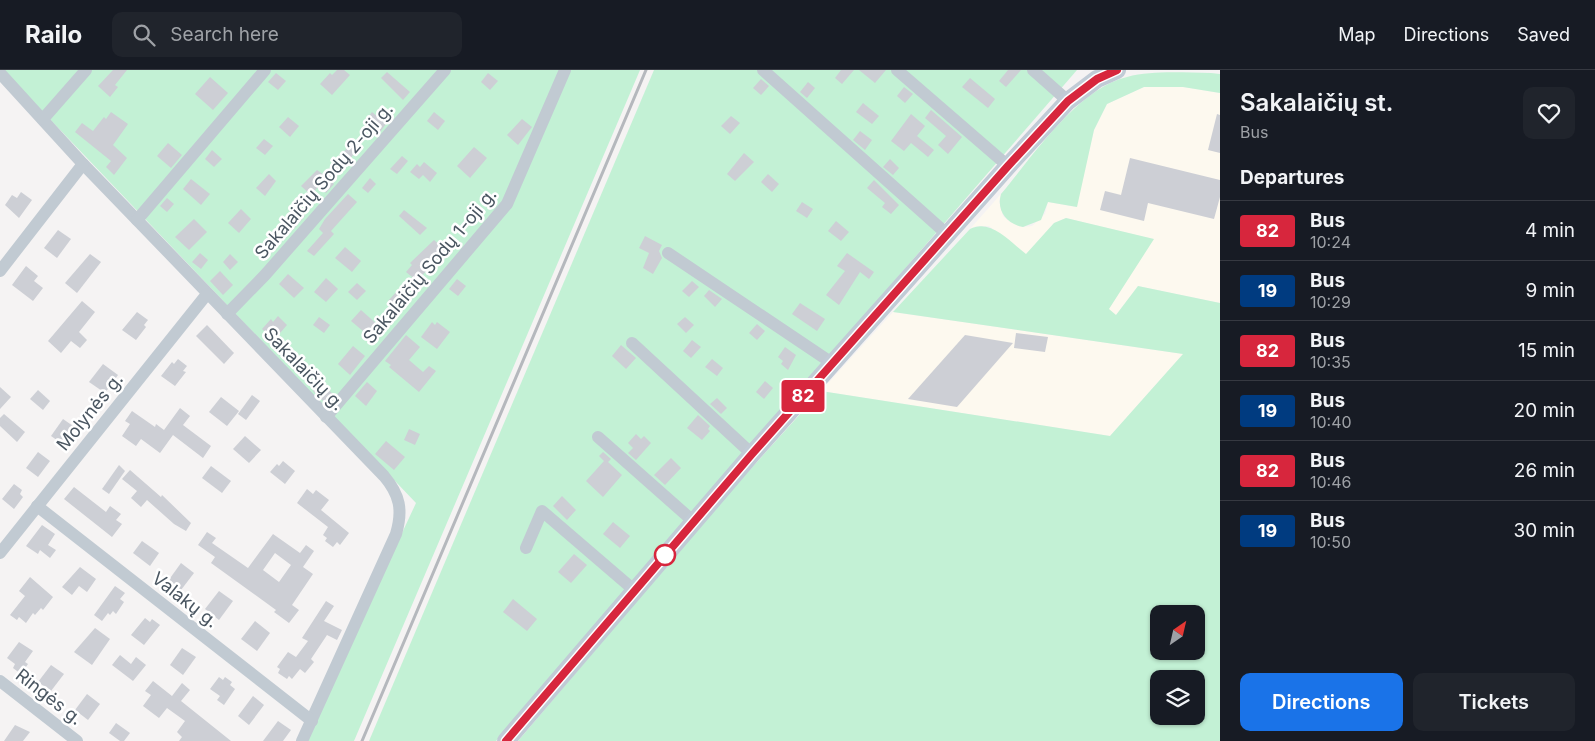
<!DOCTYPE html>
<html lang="en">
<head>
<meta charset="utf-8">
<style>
	:root { --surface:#171b24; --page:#20242c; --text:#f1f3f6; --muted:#9ea1a6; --line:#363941; --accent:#1a73e8 }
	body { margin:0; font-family:Inter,sans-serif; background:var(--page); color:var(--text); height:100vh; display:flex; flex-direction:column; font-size:19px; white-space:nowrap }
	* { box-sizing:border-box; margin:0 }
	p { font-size:16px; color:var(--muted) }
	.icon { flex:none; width:28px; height:28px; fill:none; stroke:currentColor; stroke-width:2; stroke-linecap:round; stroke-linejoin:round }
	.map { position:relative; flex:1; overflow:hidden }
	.panel { display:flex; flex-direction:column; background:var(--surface); width:375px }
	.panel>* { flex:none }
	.badge { padding:0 10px; border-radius:4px; font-size:18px; line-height:32px }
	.needle { width:32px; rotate:34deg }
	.fabs { position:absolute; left:1150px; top:535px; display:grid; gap:10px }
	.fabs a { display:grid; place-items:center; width:55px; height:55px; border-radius:10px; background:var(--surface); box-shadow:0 1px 4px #0004; font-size:25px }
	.map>.badge { position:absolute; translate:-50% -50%; box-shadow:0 0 0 2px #fff }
	h2 { padding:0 20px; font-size:19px; line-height:45px }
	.round { display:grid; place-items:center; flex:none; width:52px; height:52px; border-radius:10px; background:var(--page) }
	.summary { display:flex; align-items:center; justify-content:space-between; height:85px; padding:0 20px }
	h1 { font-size:24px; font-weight:600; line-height:38px }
	.cta { display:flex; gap:10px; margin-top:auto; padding:10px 20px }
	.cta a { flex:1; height:58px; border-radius:10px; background:var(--accent); color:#fff; font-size:20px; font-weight:600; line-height:58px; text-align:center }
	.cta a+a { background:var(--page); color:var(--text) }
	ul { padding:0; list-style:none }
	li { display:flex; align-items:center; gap:15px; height:60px; padding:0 20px; border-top:1px solid var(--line) }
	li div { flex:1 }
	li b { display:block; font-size:19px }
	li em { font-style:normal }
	li .badge { min-width:55px; font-weight:700; text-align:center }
	header { display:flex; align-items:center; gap:30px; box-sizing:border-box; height:70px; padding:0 25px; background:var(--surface); border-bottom:1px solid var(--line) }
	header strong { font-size:24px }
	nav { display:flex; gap:28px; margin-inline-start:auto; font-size:18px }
	.search { width:350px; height:45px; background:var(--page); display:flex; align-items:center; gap:12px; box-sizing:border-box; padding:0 18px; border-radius:10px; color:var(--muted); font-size:19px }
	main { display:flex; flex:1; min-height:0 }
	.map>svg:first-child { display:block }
	.commercial { fill:#fdf9ef }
	.green { fill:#c3f1d5; fill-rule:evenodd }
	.building { fill:#cdcfd5; fill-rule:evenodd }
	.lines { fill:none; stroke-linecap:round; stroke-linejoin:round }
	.street { stroke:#c1cad2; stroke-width:12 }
	.secondary { stroke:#c1cbd6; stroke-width:18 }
	.rail { stroke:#b5b8bd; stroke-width:3 }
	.line-casing { stroke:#fff; stroke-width:11 }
	.line { stroke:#d7263d; stroke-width:8 }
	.stop-dot { fill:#fff; stroke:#d7263d; stroke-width:2.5 }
	.labels { text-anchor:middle; stroke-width:5; stroke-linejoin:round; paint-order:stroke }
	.street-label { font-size:18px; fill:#4a5661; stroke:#fff }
</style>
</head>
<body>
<header>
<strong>Railo</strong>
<div class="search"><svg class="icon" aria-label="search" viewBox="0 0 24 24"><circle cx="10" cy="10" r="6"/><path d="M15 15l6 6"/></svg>Search here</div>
<nav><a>Map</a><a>Directions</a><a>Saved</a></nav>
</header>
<main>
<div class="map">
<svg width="1220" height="671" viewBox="0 0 1220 671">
	<rect width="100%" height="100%" fill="#f5f3f3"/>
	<g class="commercial">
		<polygon points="1144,17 1183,17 1220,23 1220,233 1138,216 1116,245 1108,240 1153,169 1066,148 1054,153 1026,185 989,156 976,156 970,159 1001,124 999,131 1003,146 1010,152 1023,157 1032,156 1045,144 1048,132 1076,137 1094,60 1107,34"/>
		<polygon points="893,242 1183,284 1110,366 821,321"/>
	</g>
	<g class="green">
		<polygon points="3,0 640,0 354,671 305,671 416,433"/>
		<polygon points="654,0 1077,0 496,671 369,671"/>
		<path d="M1211,3l9,1v19l-37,-6h-39l-37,17 -13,26 -17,77 -29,-5 -7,18 -18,7c-16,-3 -27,-16 -22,-33 32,-38 76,-105 126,-117 27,-7 57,-4 84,-4z"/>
		<path d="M1066,148l88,21 -45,70 7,6 22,-29 82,17v438h-702l201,-237 102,-113 289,45 73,-82 -290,-42 77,-83c21,-11 40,13 56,25l28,-31zM1159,544h37v37h-37zM1159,609h37v37h-37z"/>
	</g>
	<g class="building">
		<polygon points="113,0 127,0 115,15 118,17 110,27 98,16"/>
		<polygon points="337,0 344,0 350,5 332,25 320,14 330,3 332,5"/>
		<polygon points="841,0 854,0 842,14 835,8"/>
		<polygon points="859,0 886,0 875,13"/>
		<polygon points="1008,0 1021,0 1006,17 999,11"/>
		<polygon points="387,2 410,22 403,30 381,8"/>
		<polygon points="276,3 286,11 278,20 268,12"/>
		<polygon points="488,3 498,11 490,20 481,12"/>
		<polygon points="210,7 228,23 213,40 195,24"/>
		<polygon points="970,8 995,29 988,38 962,17"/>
		<polygon points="761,9 769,16 761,25 753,18"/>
		<polygon points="808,12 815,18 807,28 800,22"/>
		<polygon points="904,17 913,24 905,33 897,26"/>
		<polygon points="863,33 879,46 872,54 856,42"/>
		<polygon points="931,40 962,67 948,84 938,75 946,66 925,48"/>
		<polygon points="111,42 128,54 113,75 127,88 114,105 106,97 111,91 75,62 82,53 93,61 104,47 106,49"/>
		<polygon points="372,42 386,54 380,62 366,50"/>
		<polygon points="434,42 445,51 438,60 427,51"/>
		<polygon points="911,44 925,56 917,66 934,80 928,87 911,73 904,81 891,71"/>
		<polygon points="1217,44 1220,45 1220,83 1208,80"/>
		<polygon points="731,46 740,53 730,64 721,56"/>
		<polygon points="288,47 299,56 290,67 279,57"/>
		<polygon points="522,49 532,57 518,75 507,65"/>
		<polygon points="860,61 872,70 865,80 853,70"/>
		<polygon points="264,69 273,76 265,85 256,78"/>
		<polygon points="352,72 359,78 331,111 334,114 326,123 319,116 311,125 301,116 317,100 324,105"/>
		<polygon points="168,73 182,85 171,98 157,86"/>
		<polygon points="474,77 487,88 470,108 457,96"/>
		<polygon points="212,80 222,89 214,97 205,89"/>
		<polygon points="744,83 754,92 735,111 727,104"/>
		<polygon points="402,86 408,91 397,104 390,99"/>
		<polygon points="1130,88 1220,110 1220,127 1214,149 1148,133 1144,151 1100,140 1105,121 1121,125"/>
		<polygon points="890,89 899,98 893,105 883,97"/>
		<polygon points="424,92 437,103 430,112 423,105 419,109 410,102 417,94 420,97"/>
		<polygon points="269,104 276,111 265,126 256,118"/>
		<polygon points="768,104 779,114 772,122 761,112"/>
		<polygon points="370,108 376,114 368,123 362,118"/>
		<polygon points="191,109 210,124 201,135 183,119"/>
		<polygon points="874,110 899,135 891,144 882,137 885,133 867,118"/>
		<polygon points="21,122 32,130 19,148 5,135 12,125 17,128"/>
		<polygon points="348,124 357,132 331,161 334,164 314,186 307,181 323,163 319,159 325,149"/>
		<polygon points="167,128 174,134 167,142 160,136"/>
		<polygon points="802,132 813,139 807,148 796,141"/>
		<polygon points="294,137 305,146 293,160 282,151"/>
		<polygon points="241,139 251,149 239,163 228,153"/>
		<polygon points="404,140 427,158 420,165 399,146"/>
		<polygon points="194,149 207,162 189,180 175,167"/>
		<polygon points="836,151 849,162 841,171 828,161"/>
		<polygon points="58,160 71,169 57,188 44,178"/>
		<polygon points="270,166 279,175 272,183 263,174"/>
		<polygon points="645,166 662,175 659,181 662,188 653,204 643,198 649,183 639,178"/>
		<polygon points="434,170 445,180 417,211 406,202 412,195 410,193"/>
		<polygon points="345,177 361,191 352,202 335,188"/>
		<polygon points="200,183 208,190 201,199 192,192"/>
		<polygon points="847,183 874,202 869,209 860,202 839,235 826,225 845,201 837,196"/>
		<polygon points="90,184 101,192 77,223 65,213"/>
		<polygon points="230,184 238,192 230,200 223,192"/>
		<polygon points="26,196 38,206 34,211 43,218 33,231 12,215"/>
		<polygon points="220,201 233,215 223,225 210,211"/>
		<polygon points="288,204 304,218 294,228 279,214"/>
		<polygon points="326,208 338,219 326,232 314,222"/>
		<polygon points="457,209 466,216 458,226 449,219"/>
		<polygon points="692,211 699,217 689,227 682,221"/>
		<polygon points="357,213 366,221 357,230 348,222"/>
		<polygon points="399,219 412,230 401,242 388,231"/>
		<polygon points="709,220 722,229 715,237 704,226"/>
		<polygon points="82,231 95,242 79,262 87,270 80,278 71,271 61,283 48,271"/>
		<polygon points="800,233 825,249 817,261 792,244"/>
		<polygon points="361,240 379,256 370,267 351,251"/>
		<polygon points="137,242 148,250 144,255 146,257 136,270 122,260"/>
		<polygon points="278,246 287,255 274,270 262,259 271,249 273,252"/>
		<polygon points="319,247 330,255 324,263 313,255"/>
		<polygon points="685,247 694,255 686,263 677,254"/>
		<polygon points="432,252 435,255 437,252 450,262 437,279 421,267"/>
		<polygon points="757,254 765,261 757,270 749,263"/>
		<polygon points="207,255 234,283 224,294 196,266"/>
		<polygon points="1016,263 1048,267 1045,282 1014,278"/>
		<polygon points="406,265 420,277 409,290 423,302 429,296 436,301 419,322 389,297 391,295 385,291"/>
		<polygon points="965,265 1013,273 957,337 908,329"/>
		<polygon points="692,270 701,277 691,288 683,281"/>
		<polygon points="621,275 636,288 626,299 612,286"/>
		<polygon points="353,276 365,286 350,305 338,294"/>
		<polygon points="785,277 796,285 788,300 781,294 783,291 778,287"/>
		<polygon points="178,289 187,296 183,301 186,302 175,316 161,306 172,292 174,294"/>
		<polygon points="712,289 723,298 717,306 705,297"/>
		<polygon points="103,294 118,305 105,323 89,312"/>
		<polygon points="765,311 773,318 764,329 756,322"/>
		<polygon points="367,312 377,321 366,336 355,326"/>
		<polygon points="321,313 334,325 326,334 313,321"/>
		<polygon points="0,317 11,327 0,339"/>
		<polygon points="38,320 50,331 43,340 30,329"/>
		<polygon points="252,325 260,331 246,350 238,344"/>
		<polygon points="221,327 239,341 227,356 209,342"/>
		<polygon points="717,328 727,338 721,344 710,334"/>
		<polygon points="180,338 190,346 183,355 211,376 203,388 173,365 160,383 141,369 136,376 122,366 130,354 125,351 132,341 155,357 156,354 164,360"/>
		<polygon points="4,344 25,362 17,372 0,356 0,348"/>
		<polygon points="698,345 710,356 708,359 710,361 702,370 687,358"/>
		<polygon points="63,349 76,358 64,375 51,366"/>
		<polygon points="409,359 420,364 415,375 404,370"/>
		<polygon points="636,364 641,369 644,366 651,373 636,390 628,383 633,378 628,373"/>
		<polygon points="245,366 261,380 249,393 233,379"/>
		<polygon points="386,371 405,387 394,400 375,384"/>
		<polygon points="38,382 50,391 38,407 26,398"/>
		<polygon points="603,382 611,389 608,392 622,405 603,427 586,411 604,391 599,386"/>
		<polygon points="671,388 681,398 665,415 654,405"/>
		<polygon points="283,391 295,401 285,414 270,402 277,394 279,396"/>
		<polygon points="119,395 125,401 109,424 102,419"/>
		<polygon points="211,396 231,411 222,423 202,408"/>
		<polygon points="130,400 161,427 162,425 191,453 186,461 174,454 147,430 141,437 131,428 137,421 122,409"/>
		<polygon points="14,414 22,420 20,424 23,427 14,439 2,429"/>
		<polygon points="74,417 106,442 110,436 121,444 116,450 122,454 112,467 64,429"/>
		<polygon points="307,419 313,424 316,420 329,430 321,440 349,463 340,475 337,472 333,477 325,471 327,468 323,465 328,457 297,433"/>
		<polygon points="562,426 576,440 567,450 553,436"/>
		<polygon points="613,452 630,466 620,478 603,464"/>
		<polygon points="42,455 55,464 48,475 56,480 50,488 40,480 38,484 26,476"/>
		<path d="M207,462l9,6 -4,5 36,25 25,-34 27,19 6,-8 8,6 -11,16 10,7 -21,31 7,5 -10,13 -15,-11 2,-2 -65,-47 4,-6 -17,-12zM275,483l16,12 -12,17 -16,-12z"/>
		<polygon points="142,471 159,483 150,496 133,483"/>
		<polygon points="574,484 587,495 571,513 558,502"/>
		<polygon points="181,493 194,503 181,520 168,511"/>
		<polygon points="80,497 96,509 87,522 79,516 72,525 62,517"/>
		<polygon points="30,507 53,527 43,540 41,538 35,545 33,543 26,553 19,547 17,550 10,545 25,526 19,521"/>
		<polygon points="115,516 125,523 120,529 124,532 116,544 113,541 110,545 108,543 102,551 94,545"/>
		<polygon points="219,521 233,531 219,550 205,539"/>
		<polygon points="513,529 537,549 527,561 503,542"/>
		<polygon points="326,531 334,536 324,551 342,560 337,570 327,565 311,589 314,592 305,603 300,599 292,609 289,606 287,609 278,603 280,599 277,597 288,582 296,587 308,571 302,568"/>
		<polygon points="145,548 150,552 152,549 160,555 144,575 131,565"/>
		<polygon points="255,551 270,563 257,581 241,569"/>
		<polygon points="95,558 110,569 92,595 74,582"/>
		<polygon points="19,572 33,581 25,592 28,594 21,604 13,598 15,594 7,588"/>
		<polygon points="182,578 196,587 183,605 170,595"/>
		<polygon points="120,585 131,594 136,587 146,595 133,611 112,595"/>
		<polygon points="51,595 64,604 51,621 38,612"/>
		<polygon points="219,607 223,610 225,607 232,612 230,615 235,619 224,635 217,630 220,626 210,619"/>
		<polygon points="153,611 172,626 182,613 190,620 181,631 231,671 179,671 182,667 177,662 185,651 167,638 159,648 143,636 151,625 145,621"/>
		<polygon points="87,624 100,634 88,650 75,640"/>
		<polygon points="253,626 264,635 249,655 238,646"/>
		<polygon points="278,651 291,660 283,671 263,671"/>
		<polygon points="116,653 130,663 124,671 120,671 109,663"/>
		<polygon points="15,655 30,662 23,671 4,671"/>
	</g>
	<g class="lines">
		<g class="street">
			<polyline points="763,0 948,165"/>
			<polyline points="897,0 1008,96"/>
			<polyline points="1033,0 1068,31"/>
			<path d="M0,3l83,91 301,312c16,19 19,34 12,58l-94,207"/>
			<polyline points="43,49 86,0"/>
			<polyline points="137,150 265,0"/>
			<polyline points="668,183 832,293"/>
			<polyline points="0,201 83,94"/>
			<polyline points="227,244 265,205 445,0"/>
			<polyline points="632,273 752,384"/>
			<polyline points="326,347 507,134 565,0"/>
			<polyline points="598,367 693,451"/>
			<polyline points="37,436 312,651"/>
			<polyline points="526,478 542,441 634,520"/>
			<polyline points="0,483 207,224"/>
			<polyline points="0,611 77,671"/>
		</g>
		<polyline class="secondary" points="506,671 752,384 1008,96 1068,31 1097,9 1117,0"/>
		<polyline class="rail" points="362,671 646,0"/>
	</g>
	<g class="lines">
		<defs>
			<polyline id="line" points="506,671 752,384 1008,96 1068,31 1097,9 1117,0"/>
		</defs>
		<use href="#line" class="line-casing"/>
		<use href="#line" class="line"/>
	</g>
	<circle class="stop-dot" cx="665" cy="485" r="10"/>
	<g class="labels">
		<g class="street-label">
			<text transform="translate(324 111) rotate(-49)" y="6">Sakalaičių Sodų 2-oji g.</text>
			<text transform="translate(430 196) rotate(-50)" y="6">Sakalaičių Sodų 1-oji g.</text>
			<text transform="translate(304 299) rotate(46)" y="6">Sakalaičių g.</text>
			<text transform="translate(90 342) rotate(-51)" y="6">Molynės g.</text>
			<text transform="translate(185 530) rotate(38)" y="6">Valakų g.</text>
			<text transform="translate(49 627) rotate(38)" y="6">Ringės g.</text>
		</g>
	</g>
</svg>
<div class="fabs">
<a><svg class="needle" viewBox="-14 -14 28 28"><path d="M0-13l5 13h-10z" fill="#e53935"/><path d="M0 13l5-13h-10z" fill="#9ea1a6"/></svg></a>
<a><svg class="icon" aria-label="layers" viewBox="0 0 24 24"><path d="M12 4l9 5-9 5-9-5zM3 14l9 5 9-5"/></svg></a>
</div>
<b class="badge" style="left:803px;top:326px;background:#d7263d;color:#fff">82</b>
</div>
<section class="panel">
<div class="summary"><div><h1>Sakalaičių st.</h1><p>Bus</p></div><a class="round"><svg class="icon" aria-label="heart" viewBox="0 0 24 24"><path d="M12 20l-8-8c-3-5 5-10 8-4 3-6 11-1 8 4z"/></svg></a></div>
<h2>Departures</h2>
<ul>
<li><span class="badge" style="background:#d7263d;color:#fff">82</span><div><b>Bus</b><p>10:24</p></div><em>4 min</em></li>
<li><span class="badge" style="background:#003b80;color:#fff">19</span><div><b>Bus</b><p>10:29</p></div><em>9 min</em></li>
<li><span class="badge" style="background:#d7263d;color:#fff">82</span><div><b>Bus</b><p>10:35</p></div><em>15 min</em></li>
<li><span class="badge" style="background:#003b80;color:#fff">19</span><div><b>Bus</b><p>10:40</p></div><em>20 min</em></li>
<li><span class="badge" style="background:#d7263d;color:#fff">82</span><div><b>Bus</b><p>10:46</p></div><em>26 min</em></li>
<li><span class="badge" style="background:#003b80;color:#fff">19</span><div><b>Bus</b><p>10:50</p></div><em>30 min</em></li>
</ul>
<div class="cta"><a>Directions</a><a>Tickets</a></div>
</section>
</main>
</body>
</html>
